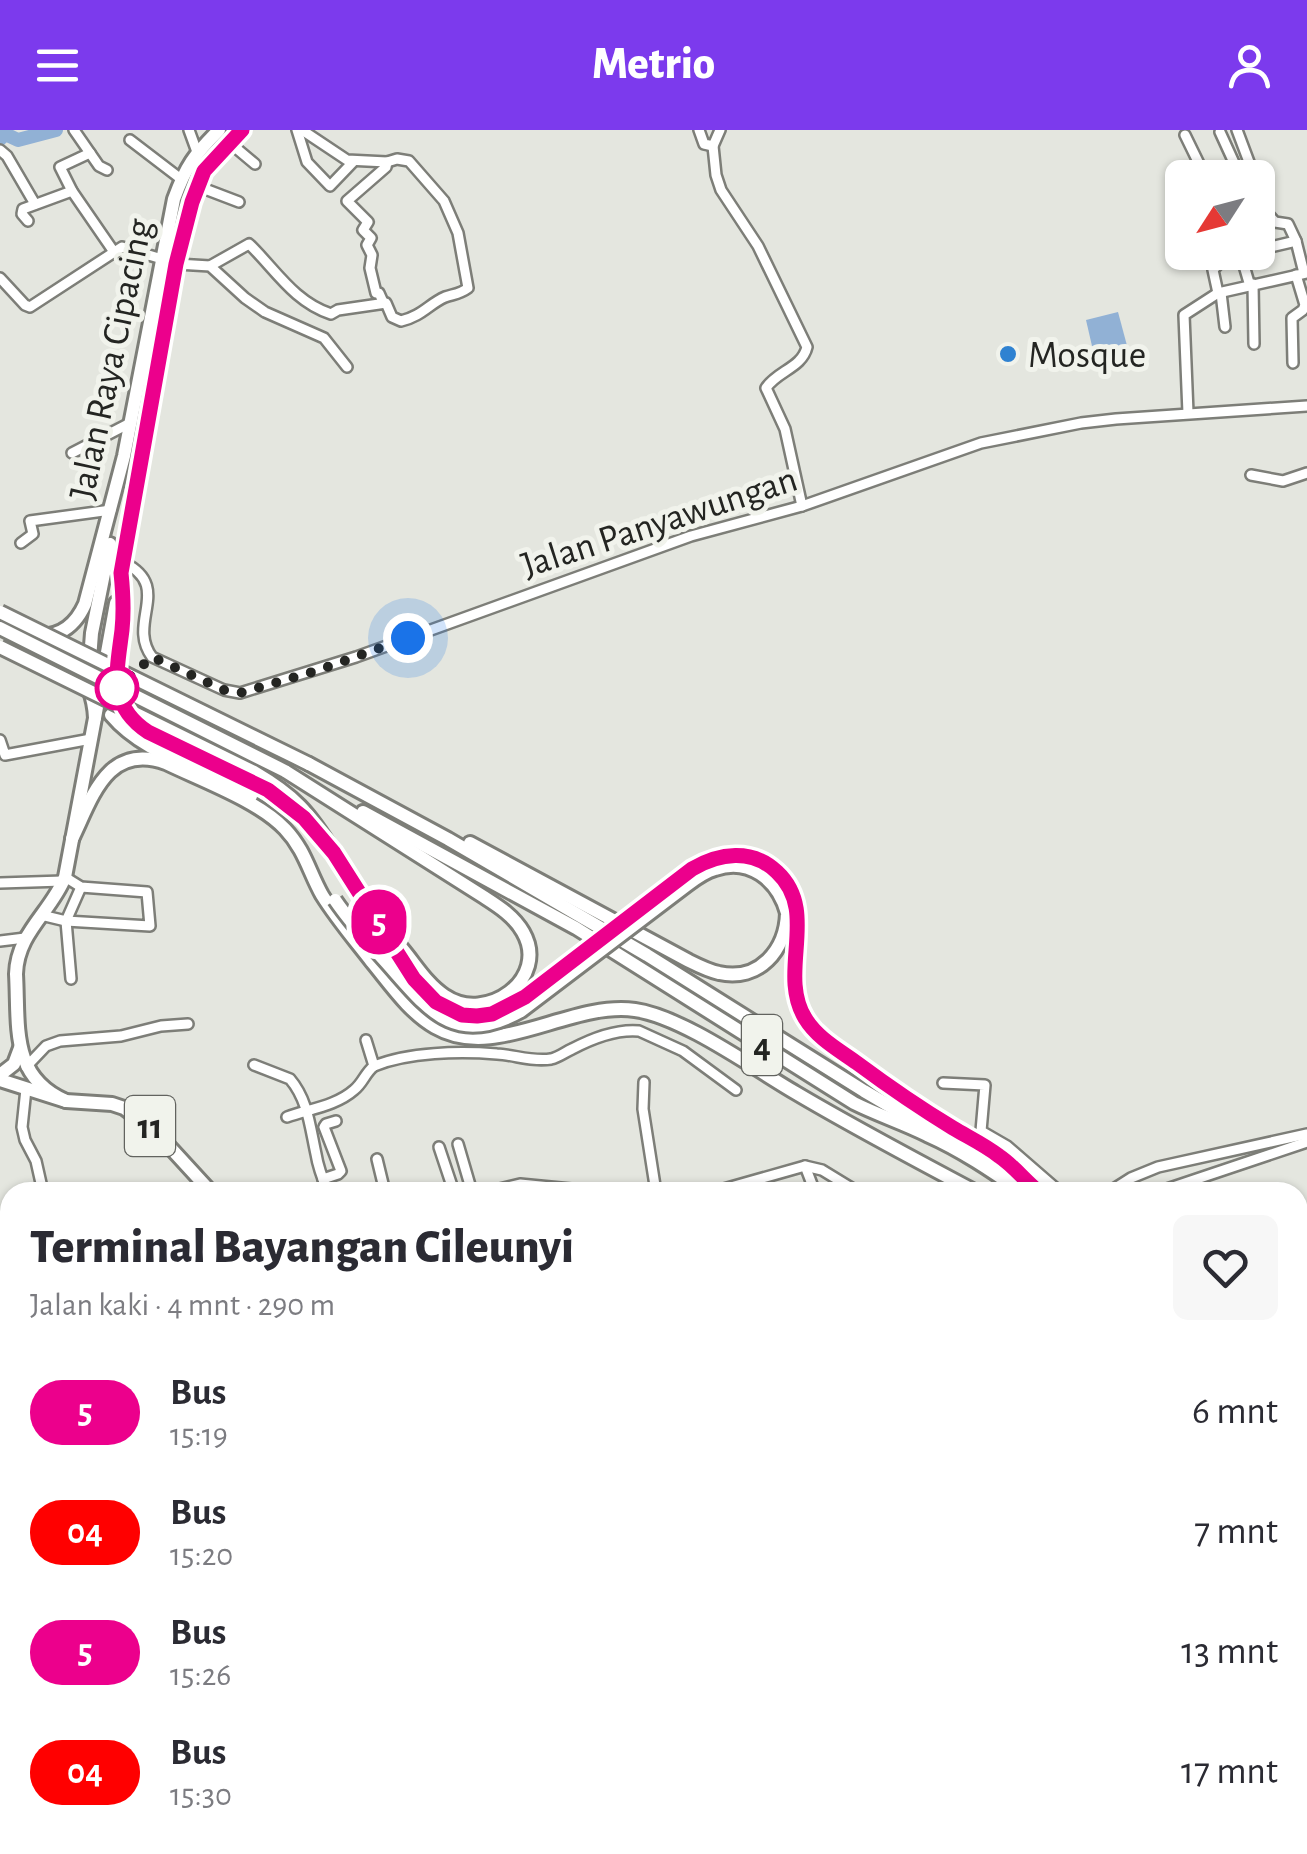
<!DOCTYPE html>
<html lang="id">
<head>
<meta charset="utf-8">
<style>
	:root { --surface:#fff; --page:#f7f7f7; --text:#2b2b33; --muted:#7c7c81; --accent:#7c3aed }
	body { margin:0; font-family:"Alegreya Sans",sans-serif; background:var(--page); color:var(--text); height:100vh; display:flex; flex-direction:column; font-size:38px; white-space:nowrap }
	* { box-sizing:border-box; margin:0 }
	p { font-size:32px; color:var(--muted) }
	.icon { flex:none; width:55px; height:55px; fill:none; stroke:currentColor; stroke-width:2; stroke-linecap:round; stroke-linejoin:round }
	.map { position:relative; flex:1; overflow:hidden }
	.details { position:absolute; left:0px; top:1052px; width:1308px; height:672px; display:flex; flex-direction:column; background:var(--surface); border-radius:30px 30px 0 0; box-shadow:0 2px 8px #0004 }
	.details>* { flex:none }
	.badge { padding:0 20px; border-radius:32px; font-size:35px; line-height:65px }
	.needle { width:65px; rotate:234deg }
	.controls { position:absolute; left:1165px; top:30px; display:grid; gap:20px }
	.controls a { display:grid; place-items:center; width:110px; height:110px; border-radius:15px; background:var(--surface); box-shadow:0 2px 8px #0004; font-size:50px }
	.you { position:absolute; width:50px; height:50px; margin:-25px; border:8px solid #fff; border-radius:50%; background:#1a73e8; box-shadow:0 0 0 15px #1a73e833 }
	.map>.badge { position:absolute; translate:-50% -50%; box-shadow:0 0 0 5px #fff }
	.round { display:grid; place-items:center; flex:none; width:105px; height:105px; border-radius:15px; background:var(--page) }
	.head { display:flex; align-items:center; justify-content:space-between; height:170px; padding:0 30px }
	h1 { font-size:48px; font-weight:800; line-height:75px }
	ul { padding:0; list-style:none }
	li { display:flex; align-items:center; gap:30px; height:120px; padding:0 30px }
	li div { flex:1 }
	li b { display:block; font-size:38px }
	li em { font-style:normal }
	li .badge { min-width:110px; font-weight:700; text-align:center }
	header { display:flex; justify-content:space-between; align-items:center; height:130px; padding:0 30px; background:var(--accent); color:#fff; font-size:45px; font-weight:800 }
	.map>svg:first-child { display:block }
	.water { fill:#91b1d5 }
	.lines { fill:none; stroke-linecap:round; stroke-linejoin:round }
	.river { stroke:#91b1d5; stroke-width:14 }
	.minor-casing { stroke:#7d7e78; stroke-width:14 }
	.highway-casing { stroke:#7d7e78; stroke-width:18 }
	.minor { stroke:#fff; stroke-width:9 }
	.highway { stroke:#fff; stroke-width:12 }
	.highway-bridge-casing { stroke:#7d7e78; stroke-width:18; stroke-linecap:butt }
	.highway-bridge { stroke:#fff; stroke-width:12 }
	.line-casing { stroke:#fff; stroke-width:22 }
	.line { stroke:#ec008c; stroke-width:15 }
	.walk { stroke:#242522; stroke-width:10; stroke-dasharray:0 18 }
	.poi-dot { fill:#2f82d1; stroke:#f1f3ec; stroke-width:4 }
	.stop-dot { fill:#fff; stroke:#ec008c; stroke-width:5 }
	.labels { text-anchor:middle; stroke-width:10; stroke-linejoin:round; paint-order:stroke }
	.shield { fill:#f1f3ec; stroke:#62635f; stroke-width:2.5 }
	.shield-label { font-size:35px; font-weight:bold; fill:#242522 }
	.poi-label { font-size:38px; fill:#242522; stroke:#f1f3ec; text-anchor:start }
	.street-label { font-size:38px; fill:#242522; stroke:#f1f3ec }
</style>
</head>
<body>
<header><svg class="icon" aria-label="menu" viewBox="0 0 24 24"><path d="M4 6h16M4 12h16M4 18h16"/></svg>Metrio<svg class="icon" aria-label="person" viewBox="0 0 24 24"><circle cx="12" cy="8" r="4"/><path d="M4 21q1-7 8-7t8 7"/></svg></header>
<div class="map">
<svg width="1307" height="1724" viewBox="0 0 1307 1724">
	<rect width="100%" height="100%" fill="#e4e6df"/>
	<polygon class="water" points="1118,182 1129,223 1095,229 1086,190"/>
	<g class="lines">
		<polyline class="river" points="0,9 5,4 18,10 56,0"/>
		<defs>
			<g id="minor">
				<polyline points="74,0 99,36 107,40"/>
				<polyline points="189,0 197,22"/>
				<polyline points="297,0 307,32 330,56 353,32"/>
				<polyline points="699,0 704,14 713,16"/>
				<path d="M720,0l-7,16 3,29 5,15 37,56 49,101c-5,21 -30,24 -41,41l19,41 17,77"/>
				<polyline points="1237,0 1255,48"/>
				<polyline points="1220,2 1241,48"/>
				<polyline points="1185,5 1206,48"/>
				<polyline points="130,10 181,49"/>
				<polyline points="230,13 255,34"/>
				<polyline points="0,20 7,26 35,74"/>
				<polyline points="90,23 60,37 72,61 114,122"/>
				<polyline points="197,56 239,72"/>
				<polyline points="1258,56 1267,83 1275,92 1288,94 1296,111"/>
				<polyline points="1258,85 1258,86"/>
				<polyline points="28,91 22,84 23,79 72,61"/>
				<polyline points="1258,120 1296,111 1304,143"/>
				<polyline points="1240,122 1250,156"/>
				<polyline points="177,134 210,136 245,168 265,182 324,208 347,237"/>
				<path d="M210,136l39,-22c26,25 45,58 82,70l7,-4 48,-7 6,14 9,4c21,-5 28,-17 44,-24 9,-3 15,-3 23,-9l-10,-55 -14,-32 -35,-40 -12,-2 -10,3 -40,-2 -45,-30"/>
				<polyline points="0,148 25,175 30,177 122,117 162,129"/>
				<polyline points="1253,154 1254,214"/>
				<polyline points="1218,163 1213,140 1230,122"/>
				<polyline points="1221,163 1225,197"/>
				<polyline points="383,172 379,163 376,163 370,138 372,125 367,115 371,108 363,100 368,92 347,71 386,37 387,32"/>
				<polyline points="1293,233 1292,188 1303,180 1305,175 1296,145"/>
				<polyline points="1188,283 1184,185 1218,163 1307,143"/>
				<polyline points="72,323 132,292"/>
				<polyline points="1251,345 1283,351 1307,343"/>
				<polyline points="21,413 33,404 30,391 111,380"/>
				<path d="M123,432c51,25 3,60 29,95l72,33 16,3 116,-36 335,-121 111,-30 179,-63 100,-20 35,-4 191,-13"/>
				<polyline points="0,610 5,625 91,609"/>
				<polyline points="0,753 63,751"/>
				<polyline points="41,785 66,791 150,796 147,762 81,757 65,747"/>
				<polyline points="0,811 25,808"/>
				<polyline points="71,849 66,791 81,757"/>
				<path d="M254,935l36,14c18,21 20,48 26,75 2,13 7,26 12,38"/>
				<path d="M374,936c35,-14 85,-15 123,-12 18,1 35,8 54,5 8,-2 14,-7 21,-10 19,-10 45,-20 67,-18l44,20 53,39"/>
				<polyline points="26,937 46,916 60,911 121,906 161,896 188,894"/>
				<polyline points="644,952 643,979 656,1062"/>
				<polyline points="943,953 985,955 981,1001 1007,1016 1060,1062"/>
				<polyline points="26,959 22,997 25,1010 36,1031 43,1062"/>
				<path d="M287,987c22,-8 49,-11 67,-27 9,-7 11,-17 20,-24l-8,-26"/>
				<polyline points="458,1014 472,1062"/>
				<polyline points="439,1017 454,1062"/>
				<polyline points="377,1029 385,1062"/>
				<polyline points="805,1036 815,1062"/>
				<polyline points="323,1049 338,1044 341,1041 324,997 326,994 336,991"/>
				<polyline points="487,1062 520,1054 602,1062"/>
				<polyline points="713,1062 805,1036 822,1040 858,1062"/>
				<polyline points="1109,1062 1131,1048 1158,1037 1307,1004"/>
				<polyline points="1158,1062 1307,1012"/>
				<polyline points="0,1173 10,1168"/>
				<polyline points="0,1228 4,1232 10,1231"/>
				<polyline points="1,1288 10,1310"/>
				<polyline points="0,1344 10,1338"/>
				<polyline points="0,1371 10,1388"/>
				<polyline points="0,1408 8,1404"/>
				<polyline points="1,1486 10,1484"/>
				<polyline points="1298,1551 1307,1574"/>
				<polyline points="0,1563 10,1560"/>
				<polyline points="1298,1657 1307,1655"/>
				<polyline points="188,1715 194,1724"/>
				<polyline points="281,1715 282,1717"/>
				<polyline points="369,1715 372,1724"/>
				<polyline points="915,1715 919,1724"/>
				<polyline points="947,1715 950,1724"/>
				<polyline points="978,1715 976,1717 980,1724"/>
				<polyline points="1223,1715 1241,1724"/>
				<polyline points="74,1724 87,1720"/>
				<polyline points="471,1724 478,1722 485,1715"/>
				<polyline points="788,1724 796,1715"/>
				<polyline points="1029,1724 1040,1715"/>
			</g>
			<g id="highway">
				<path d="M121,443c2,19 3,38 0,57 -5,41 -14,76 26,102l120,58 42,33"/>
				<polyline points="120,448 177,134 192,72 204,41 242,0"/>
				<polyline points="0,490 29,506"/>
				<path d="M24,503c28,8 49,-2 61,-29l39,-148 50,-257c12,-33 20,-44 45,-69"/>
				<polyline points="90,529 92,503 110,414"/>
				<path d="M111,585c35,42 96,52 140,81"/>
				<polyline points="95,588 116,473"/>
				<polyline points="309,634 448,709 647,825 864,961 893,978 957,1008 1030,1055"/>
				<path d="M285,641l199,126c14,9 30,19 39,35 27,47 -37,92 -78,64 -17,-11 -28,-29 -41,-45 -8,-10 -17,-19 -25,-29 -19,-24 -31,-53 -51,-76"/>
				<path d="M363,682l213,116 278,175c24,12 49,20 73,32 34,15 65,36 95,57"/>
				<path d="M72,709c20,-41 35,-97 94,-76 35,17 93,38 119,66 20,21 24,43 37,66 15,24 33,45 50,67 19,23 37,50 63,65 60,35 134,-26 200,-17 48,7 118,58 161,83 59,35 120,67 180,99"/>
				<path d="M470,713l219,118c10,5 20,10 30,12 40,9 67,-23 68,-60"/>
				<polyline points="797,781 799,793 794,853 798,872 805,887 828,913 951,997"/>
				<polyline points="0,945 14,934 20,918"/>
				<polyline points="0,950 66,971 112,974 124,978 156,1002 211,1062"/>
				<path d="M66,971c-56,-24 -47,-75 -50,-127 1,-41 35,-62 49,-97l30,-159c-1,-21 -7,-36 -21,-52"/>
				<polyline points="1298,1222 1307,1227"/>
				<polyline points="1298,1242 1307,1247"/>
				<polyline points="579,1715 591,1724"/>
				<polyline points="804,1715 813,1724"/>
			</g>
		</defs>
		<use href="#minor" class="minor-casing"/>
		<use href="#highway" class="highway-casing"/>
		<use href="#minor" class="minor"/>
		<use href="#highway" class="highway"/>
		<defs>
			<g id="highway-bridge">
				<polyline points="0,482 309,634"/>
				<polyline points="0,498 285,641"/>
				<path d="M0,517l254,125c41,24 55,40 80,81"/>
				<path d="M335,770c15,22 32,41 50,61 42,47 68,88 136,50l166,-126c8,-6 17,-13 28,-16 34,-12 63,11 72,44"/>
				<path d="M379,792c18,35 42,85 85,93 15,3 30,-1 44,-8 25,-13 46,-33 68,-49 39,-30 77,-60 116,-89 47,-27 90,-12 105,42"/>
			</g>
		</defs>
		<use href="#highway-bridge" class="highway-bridge-casing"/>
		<use href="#highway-bridge" class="highway-bridge"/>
	</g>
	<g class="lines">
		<defs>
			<path id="line" d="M242,0l-38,41 -12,31 -16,62 -55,309c2,19 3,38 1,57 -5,41 -15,75 26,102l120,58 36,28 30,35 80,126 22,23 26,13 15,1 15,-2 33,-17 167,-128c27,-16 60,-21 85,3 43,40 0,100 28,146 12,20 34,32 52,45 31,23 63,45 96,65 15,9 32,17 46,28 15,10 26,25 40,36"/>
		</defs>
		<use href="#line" class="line-casing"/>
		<use href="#line" class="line"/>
		<polyline class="walk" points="117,558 152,527 224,560 240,563 319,540 408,508"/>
	</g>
	<circle class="poi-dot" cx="1008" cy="224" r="10"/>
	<circle class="stop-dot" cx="117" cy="558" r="20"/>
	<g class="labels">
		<g class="shield">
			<rect x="742" y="885" width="40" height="60" rx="8"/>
			<rect x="125" y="966" width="50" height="60" rx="8"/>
		</g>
		<g class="shield-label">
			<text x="762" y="927">4</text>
			<text x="150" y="1008">11</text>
		</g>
		<g class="poi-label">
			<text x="1028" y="237">Mosque</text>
		</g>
		<g class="street-label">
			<text transform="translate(110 229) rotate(-78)" y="13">Jalan Raya Cipacing</text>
			<text transform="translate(659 391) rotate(-18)" y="13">Jalan Panyawungan</text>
		</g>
	</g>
</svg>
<div class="controls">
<a><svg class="needle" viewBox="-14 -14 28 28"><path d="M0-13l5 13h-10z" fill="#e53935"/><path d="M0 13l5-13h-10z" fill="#7c7c81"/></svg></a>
</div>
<div class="you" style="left:408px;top:508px"></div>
<b class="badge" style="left:379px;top:792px;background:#ec008c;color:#fff">5</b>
<section class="details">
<div class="head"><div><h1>Terminal Bayangan Cileunyi</h1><p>Jalan kaki · 4 mnt · 290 m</p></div><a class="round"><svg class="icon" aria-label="heart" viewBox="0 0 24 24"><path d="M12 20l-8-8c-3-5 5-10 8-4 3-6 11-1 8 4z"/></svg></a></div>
<ul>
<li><span class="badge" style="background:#ec008c;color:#fff">5</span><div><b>Bus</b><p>15:19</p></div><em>6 mnt</em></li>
<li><span class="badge" style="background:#f00;color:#fff">04</span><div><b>Bus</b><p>15:20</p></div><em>7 mnt</em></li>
<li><span class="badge" style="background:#ec008c;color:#fff">5</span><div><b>Bus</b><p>15:26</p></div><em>13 mnt</em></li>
<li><span class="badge" style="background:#f00;color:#fff">04</span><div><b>Bus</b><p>15:30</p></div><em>17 mnt</em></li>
</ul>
</section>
</div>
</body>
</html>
